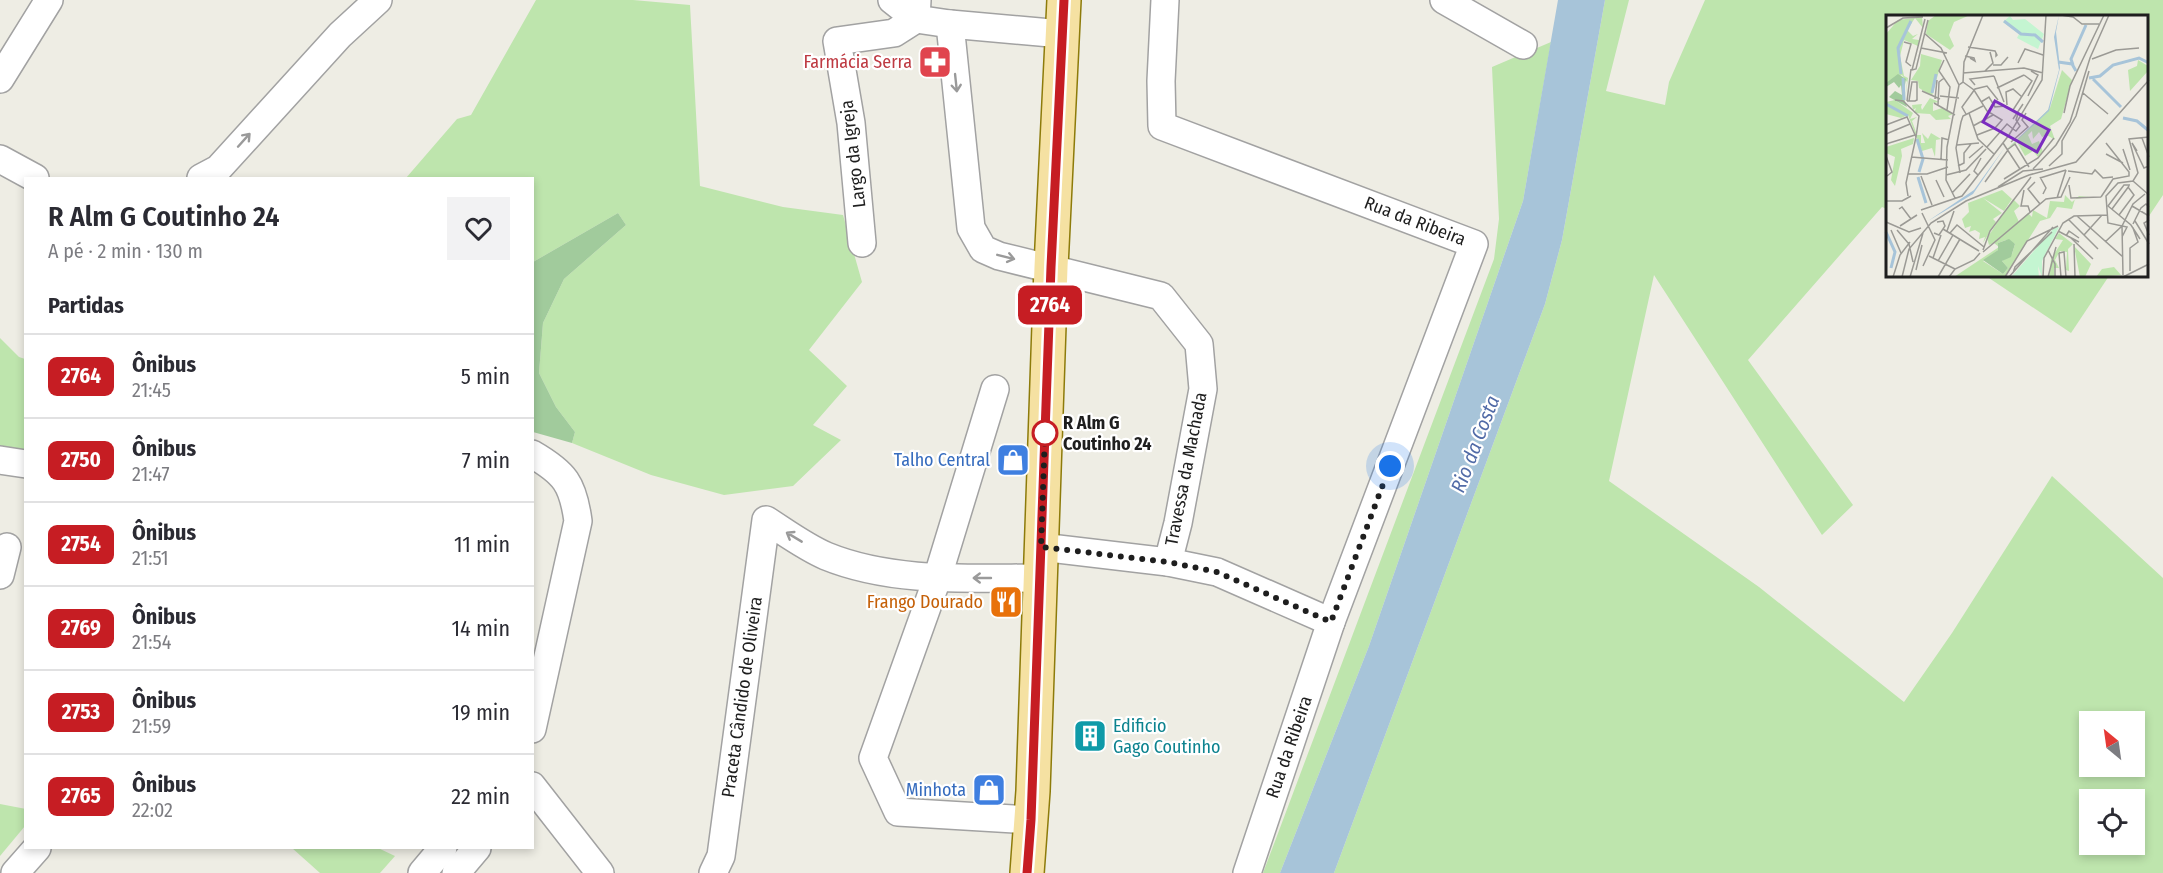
<!DOCTYPE html>
<html lang="pt">
<head>
<meta charset="utf-8">
<style>
	:root { --surface:#fff; --page:#f2f2f3; --text:#2b2b33; --muted:#7c7c81; --line:#e1e1e2 }
	body { margin:0; font-family:"Fira Sans Condensed",sans-serif; background:var(--page); color:var(--text); height:100vh; display:flex; flex-direction:column; font-size:22px; white-space:nowrap }
	* { box-sizing:border-box; margin:0 }
	p { font-size:20px; color:var(--muted) }
	.icon { flex:none; width:33px; height:33px; fill:none; stroke:currentColor; stroke-width:2; stroke-linecap:round; stroke-linejoin:round }
	.map { position:relative; flex:1; overflow:hidden }
	.drawer { position:absolute; left:24px; top:177px; width:510px; height:672px; display:flex; flex-direction:column; background:var(--surface); border-radius:0px; box-shadow:0 3px 9px #0003 }
	.drawer>* { flex:none }
	.badge { padding:0 12px; border-radius:9px; font-size:21px; line-height:39px }
	.needle { width:39px; rotate:331deg }
	.fabs { position:absolute; left:2079px; top:711px; display:grid; gap:12px }
	.fabs a { display:grid; place-items:center; width:66px; height:66px; border-radius:0px; background:var(--surface); box-shadow:0 3px 9px #0003; font-size:30px }
	.you { position:absolute; width:30px; height:30px; margin:-15px; border:4px solid #fff; border-radius:50%; background:#1a73e8; box-shadow:0 0 0 9px #1a73e833 }
	.map>.badge { position:absolute; translate:-50% -50%; box-shadow:0 0 0 3px #fff }
	h2 { padding:0 24px; font-size:22px; line-height:54px }
	.round { display:grid; place-items:center; flex:none; width:63px; height:63px; border-radius:0px; background:var(--page) }
	.headline { display:flex; align-items:center; justify-content:space-between; height:102px; padding:0 24px }
	h1 { font-size:28px; font-weight:600; line-height:45px }
	ul { padding:0; list-style:none }
	li { display:flex; align-items:center; gap:18px; height:84px; padding:0 24px; border-top:2px solid var(--line) }
	li div { flex:1 }
	li b { display:block; font-size:22px }
	li em { font-style:normal }
	li .badge { min-width:66px; font-weight:700; text-align:center }
	.map>svg:first-child { display:block }
	.grass { fill:#bee5ad; fill-rule:evenodd }
	.forest { fill:#a1cb9c }
	.water { fill:#a7c4d9 }
	.lines { fill:none; stroke-linecap:round; stroke-linejoin:round }
	.street-casing { stroke:#a2a2a2; stroke-width:30 }
	.primary-casing { stroke:#8d7b0a; stroke-width:36 }
	.street { stroke:#fff; stroke-width:27 }
	.primary { stroke:#f5e1a2; stroke-width:33 }
	.oneway { stroke:#9a9a9a }
	.line-casing { stroke:#fff; stroke-width:14 }
	.line { stroke:#c61d23; stroke-width:9 }
	.walk { stroke:#1e1e1e; stroke-width:6; stroke-dasharray:0 10.8 }
	.stop-dot { fill:#fff; stroke:#c61d23; stroke-width:3 }
	.labels { text-anchor:middle; stroke-width:4.5; stroke-linejoin:round; paint-order:stroke }
	.health-label { font-size:18px; fill:#be3a42; stroke:#fff; text-anchor:end }
	.street-label { font-size:18px; fill:#1e1e1e; stroke:#fff }
	.stop-label { font-size:18px; font-weight:bold; fill:#1e1e1e; stroke:#fff; text-anchor:start }
	.shop-label { font-size:18px; fill:#366cbe; stroke:#fff; text-anchor:end }
	.food-label { font-size:18px; fill:#c56008; stroke:#fff; text-anchor:end }
	.culture-label { font-size:18px; fill:#0d838f; stroke:#fff; text-anchor:start }
	.water-label { font-size:20px; font-style:italic; fill:#516ba7; stroke:#fff }
	.inset-river { fill:none; stroke:#a7c4d9; stroke-width:3 }
	.inset-road { fill:none; stroke:#9b9a95; stroke-width:1.5 }
	.view { fill:#7b2cbf; fill-opacity:0.15; stroke:#7b2cbf; stroke-width:3 }
	.inset-edge { fill:none; stroke:#1e1e1e; stroke-width:3 }
</style>
</head>
<body>
<div class="map">
<svg width="2163" height="873" viewBox="0 0 2163 873">
	<rect width="100%" height="100%" fill="#eeede4"/>
	<g class="grass">
		<polygon points="536,0 633,0 690,5 700,186 783,207 843,215 862,282 809,350 847,386 813,425 841,440 793,486 724,495 651,475 572,443 575,432 556,407 539,373 543,323 564,279 626,225 618,213 533,262 532,178 406,178 457,119 471,115"/>
		<path d="M1605,0h24l-23,91 59,14 4,-23 36,-82h458v195l-16,24 -1,-203h-259v193l-5,-2 -134,153 105,145 -31,30 -168,-260 -45,206 150,106 145,115 48,-69 100,-157 111,102v295h-829l211,-569 17,-64zM2090,722h44v44h-44zM2090,800h44v44h-44z"/>
		<polygon points="1551,42 1523,201 1369,646 1280,873 1263,873 1494,259 1499,219 1492,67"/>
		<polygon points="1986,276 2109,276 2071,333"/>
		<polygon points="0,338 19,357 25,359 25,451 0,448"/>
		<polygon points="0,804 26,809 25,826 0,856"/>
		<polygon points="292,848 378,848 395,856 380,873 320,873"/>
	</g>
	<polygon class="forest" points="618,213 626,225 564,279 543,323 539,373 556,407 575,432 572,443 533,432 533,262"/>
	<polygon class="water" points="1558,0 1605,0 1562,240 1545,304 1334,873 1280,873 1369,646 1523,201"/>
	<g class="lines">
		<defs>
			<g id="street">
				<polyline points="892,0 916,19 950,24 1062,34"/>
				<polyline points="1165,0 1161,81 1162,126 1474,244 1331,622 1247,873"/>
				<polyline points="1444,0 1523,45"/>
				<polyline points="950,24 971,228 983,249 999,256 1161,296 1199,344 1203,389 1178,523 1168,562 1041,547"/>
				<polyline points="0,79 49,0"/>
				<polyline points="0,159 35,178"/>
				<polyline points="201,178 218,169 340,35 378,0"/>
				<polyline points="862,243 851,123 837,41 894,33 916,19 917,0"/>
				<polyline points="995,389 937,579 873,758 898,812 1031,820"/>
				<path d="M532,454c33,19 41,30 46,67l-46,208"/>
				<polyline points="0,460 26,464"/>
				<polyline points="1168,562 1217,572 1331,622"/>
				<polyline points="0,575 7,547"/>
				<polyline points="532,786 600,873"/>
				<polyline points="15,873 37,848"/>
				<polyline points="422,873 443,848"/>
				<polyline points="456,873 477,848"/>
				<path d="M713,873l8,-17 45,-336c19,12 39,27 60,36 66,27 144,22 214,22"/>
			</g>
			<polyline id="primary" points="1027,873 1033,791 1051,267 1064,0"/>
		</defs>
		<use href="#street" class="street-casing"/>
		<use href="#primary" class="primary-casing"/>
		<use href="#street" class="street"/>
		<use href="#primary" class="primary"/>
	</g>
	<defs><path id="oneway-shaft" d="M-6 0H5M1.5-3L5.5 0L1.5 3" fill="none" stroke-width="1.6" stroke-linecap="round" stroke-linejoin="round" transform="scale(1.5)"/></defs>
	<g class="oneway">
		<use href="#oneway-shaft" transform="translate(956 83) rotate(84)"/>
		<use href="#oneway-shaft" transform="translate(244 140) rotate(-48)"/>
		<use href="#oneway-shaft" transform="translate(1006 257) rotate(14)"/>
		<use href="#oneway-shaft" transform="translate(794 537) rotate(-149)"/>
		<use href="#oneway-shaft" transform="translate(982 578) rotate(180)"/>
	</g>
	<g class="lines">
		<defs>
			<polyline id="line" points="1027,873 1031,820 1051,267 1064,0"/>
		</defs>
		<use href="#line" class="line-casing"/>
		<use href="#line" class="line"/>
		<polyline class="walk" points="1045,433 1041,547 1168,562 1217,572 1331,622 1390,466"/>
	</g>
	<defs>
		<symbol id="pharmacy-square" viewBox="-11 -11 22 22"><rect x="-9" y="-9" width="18" height="18" rx="4" fill="#e0444e" stroke="#fff"/><path d="M-2-6h4v4h4v4h-4v4h-4v-4h-4v-4h4Z" fill="#fff"/></symbol>
		<symbol id="shop-square" viewBox="-11 -11 22 22"><rect x="-9" y="-9" width="18" height="18" rx="4" fill="#3f7fe0" stroke="#fff"/><path d="M-5-2.5h2.3a2.7 3.5 0 0 1 5.4 0H5L5.5 6h-11ZM-1.5-2.5h3a1.5 2.3 0 0 0-3 0Z" fill="#fff"/></symbol>
		<symbol id="restaurant-square" viewBox="-11 -11 22 22"><rect x="-9" y="-9" width="18" height="18" rx="4" fill="#e8710a" stroke="#fff"/><path d="M-5-6h1v4h1v-4h1v4h1v-4h1v5L-1.5 .5V6h-2V.5L-5-1ZM5-6V6H3V1.5H1.5Q1.5-4 5-6Z" fill="#fff"/></symbol>
		<symbol id="building-square" viewBox="-11 -11 22 22"><rect x="-9" y="-9" width="18" height="18" rx="4" fill="#0f9aa8" stroke="#fff"/><path d="M-4-6H4V6H1V3H-1V6H-4ZM-2.5-4.3h1.7v1.8h-1.7ZM.8-4.3h1.7v1.8H.8ZM-2.5-1h1.7V.8h-1.7ZM.8-1h1.7V.8H.8Z" fill="#fff"/></symbol>
	</defs>
	<g fill-rule="evenodd">
		<use href="#pharmacy-square" x="916" y="43" width="38" height="38"/>
		<use href="#shop-square" x="994" y="441" width="38" height="38"/>
		<use href="#restaurant-square" x="987" y="583" width="38" height="38"/>
		<use href="#building-square" x="1071" y="717" width="38" height="38"/>
		<use href="#shop-square" x="970" y="771" width="38" height="38"/>
	</g>
	<circle class="stop-dot" cx="1045" cy="433" r="12"/>
	<g class="labels">
		<g class="health-label">
			<text x="912" y="68">Farmácia Serra</text>
		</g>
		<g class="street-label">
			<text transform="translate(853 154) rotate(-97)" y="6">Largo da Igreja</text>
			<text transform="translate(1415 221) rotate(21)" y="6">Rua da Ribeira</text>
			<text transform="translate(1186 469) rotate(-79)" y="6">Travessa da Machada</text>
			<text transform="translate(742 697) rotate(-82)" y="6">Praceta Cândido de Oliveira</text>
			<text transform="translate(1289 747) rotate(-71)" y="6">Rua da Ribeira</text>
		</g>
		<g class="stop-label">
			<text x="1063" y="429">R Alm G<tspan x="1063" dy="21">Coutinho 24</tspan></text>
		</g>
		<g class="shop-label">
			<text x="990" y="466">Talho Central</text>
			<text x="966" y="796">Minhota</text>
		</g>
		<g class="food-label">
			<text x="983" y="608">Frango Dourado</text>
		</g>
		<g class="culture-label">
			<text x="1113" y="732">Edificio<tspan x="1113" dy="21">Gago Coutinho</tspan></text>
		</g>
		<g class="water-label">
			<text transform="translate(1475 444) rotate(-69)" y="7">Rio da Costa</text>
		</g>
	</g>
	<g transform="translate(1886 15)">
		<rect width="262" height="262" fill="#eeede4"/>
		<path d="M50,0h34l-16,7 -5,13 5,11 -4,4 -24,-16 2,-13zM36,2l1,11 -8,-10 -8,12 6,6 5,-2 -6,5 7,1 -1,6 -14,-6 -4,16 4,20 4,2 -3,22 2,-18 -5,-7 -16,8v-49l12,-14zM35,39l21,6 -10,36 -13,-8 -1,-7 -7,-1 9,-14zM252,45l10,6v5l-18,20 -2,-21 9,-4zM176,55l10,10 -11,39 -11,7 5,14 -8,-5 -5,2 -3,-5 -6,7 -1,-8 -4,4 4,9 7,-3 4,11 -5,5 -5,-6 -8,5 -8,-14 -10,7 43,-41zM44,83l9,4 -6,1v8l9,-3 11,6 -5,2 3,3 -15,1 -6,-6 -16,-1 2,-5 -3,2 -1,-5 10,-1 -1,3 1,3zM9,85l18,13 -3,6 7,-2 -5,4 5,14h4v8h4l-3,-10 6,6 3,-6 10,6 -5,1 -1,17 -3,-9 -10,3 -14,-36 -7,3 -15,-4v-12zM28,123l-1,6 -12,5 1,7 -7,30 -4,-6 4,-23 -9,-4v-6zM116,175l10,9 -8,12 -21,-13 19,15 -9,6 3,3 -13,21 2,-6 -6,2 1,-6 -5,-3 -6,2 2,-6 -6,2 -3,-9 7,-7 -1,-9zM179,180l7,7 7,-6 10,1 -14,2 -3,10 -15,-2 -7,11 -10,3 -35,56h-51l45,-30 -5,-4 -5,2 -2,-7 26,-39 7,7 -6,5 5,11 9,-9 4,4 1,-7 14,8 3,-17 14,1zM120,225l9,4 -3,10 -10,7 6,7 -5,6 -20,-13 15,-11v-7zM173,218l14,11 -5,5 1,22 -3,-1 1,-18 -7,-1 -5,9 4,8h-5v9h-5l2,-18 12,-19 -8,-1zM188,231l17,18 -6,13h-5zM228,252l7,8 -25,2 6,-8z" fill="#bee5ad" fill-rule="evenodd"/>
		<path d="M12,59l8,5 -3,17 4,11 -18,-10 6,-6 7,4 -1,-10 -2,3 -5,-6 -8,5v-4zM123,224l6,5 -4,13 -9,4 6,7 -5,6 -20,-14 15,-10v-7z" fill="#a1cb9c"/>
		<path d="M124,1l3,4 12,-1 19,15 -6,15 -21,-11 2,-4 -16,-12zM173,212l-17,34v16l-4,-11 1,11h-28l43,-49z" fill="#c4f5d1"/>
		<path d="M173,0l-3,17 4,36 -11,43 -42,38 41,-39 11,-40 -5,-33zM119,132l-32,47 -45,27 46,-31z" fill="#a7c4d9"/>
		<path class="inset-river" d="M118,6l17,13 14,1 8,7M172,47l14,2 4,7M187,50l-2,-6 15,-34M15,59l-3,-26 13,-27M17,63l1,22M203,63l11,-2 13,-11 26,-7 10,5M207,64l28,28M46,78l4,-19M0,89l22,12M237,103l14,3 12,10M31,124l6,20 -4,13M32,162l8,26M0,217l9,20 -4,16"/>
		<path class="inset-road" d="M175,0l12,2 9,7h17M39,4l-13,51 4,-1 12,-49M0,13l17,-10 20,-1M38,18l17,15 18,37M18,27l7,2 -5,18 5,4M82,32l27,4 2,4 -1,1v-3M35,33l26,5M79,41l9,2 1,3 -5,-3M206,44l24,-9 23,-2M58,45l-5,11 11,16 -3,23M132,48l7,-14 18,6M107,50h8l7,-8M99,56l8,-8 -3,-11M77,58l61,-5 19,5M108,61l10,26M77,67l11,8 13,21 15,9 -7,8 -18,7M89,70l-5,-6 24,-3M111,73l27,-13M36,76l18,8M197,78l25,21M54,81l19,2M142,81l10,-21 -7,-4M49,84l2,-19M9,85l8,1 16,15 -3,21M21,86h8l2,-1v-18h-5l-3,19M21,86l4,-32M95,87l8,-5 6,10 11,-1M48,88l21,12M52,90l1,-23 5,-4M121,90l-1,-13 7,-3 9,8M127,95l19,-29 -8,-6M83,98l9,26 16,15M178,98l6,-27 34,-71M80,99l-4,-7 13,-18 12,-3 11,14M127,104l10,-15M0,110l21,-8 9,20 -10,46 2,13M87,111l20,-11M127,114l3,2 4,-5 -4,-6 2,-6M0,119l24,-10M256,123l7,19M125,127l17,-15 -6,-7 4,-7M117,128l17,26M0,129l29,-9M71,130l22,-2M101,132l20,-23 6,5M237,134l7,21M121,135l8,-6 14,23M251,136l-5,-8 12,25 5,-2M220,139l17,9M0,141l6,16 -5,4M25,142l37,3M83,143l14,-12M55,144l1,-21 7,2M72,151l6,-3v-10l7,-9M163,151l13,-12v-13l14,-25 13,-45M134,154l18,-11 16,-20M147,154l23,-24 14,-23 20,-64 19,-43M182,156l24,3 3,-4 8,8 10,-1M74,158l-4,-25 5,-26 2,-6 20,-10M22,159h19l21,-7M60,160l20,-5 20,-21M92,160l-4,-4 7,-13M35,161l11,29M154,162l6,11 -3,6M154,163l26,-8M118,164l16,-10M50,165l8,17M247,166l16,14M99,167l23,-32M149,167l-7,7 12,15M183,170l2,13 30,-1M112,172l25,-16 20,-2M138,175l-3,16h7l2,6M66,178l18,-19M215,182l12,-18 16,-3v-4l-23,-29M69,183l-9,-18 1,-33 12,-62 4,-3 1,-20 19,-47M171,183l9,-28M0,186h16l9,-5M222,191l23,19 9,14M222,191l16,-21h6M246,191l17,10M13,194l3,-2 9,12M226,194l17,-23M35,195l41,-14 47,-61 33,-55 4,-65M36,198l13,27 -12,26M233,200l15,-20 -6,-8M191,201l46,41M182,204l30,30M263,205l-5,3 5,12M249,206l14,23M0,207l23,10 12,-4M247,209l8,-16 5,-4 3,3M14,211l17,-11M236,211l1,49M57,214l36,22M5,215l10,23M11,215l12,14 4,18M61,216l7,-20M172,216l21,11M48,218l5,2 6,-9 -2,-5 -6,1M64,218l7,-8 27,22M198,220l18,-20M180,221l3,-5 10,7M236,222l5,-10 -19,-4 -2,-27 12,-13 15,-2 5,-8 -9,-34 20,-2M185,223l22,21M219,227l17,-16 11,-22 12,-10M188,229l1,33M97,235l7,-19 41,-54M162,235l7,14v13M97,237l63,-53 15,-2 9,-20M173,238l5,-1 2,25M173,238l2,24M43,241l26,13M47,243l8,-23M52,246l15,-26M30,255l6,-25M244,256v-23l8,-6 -5,-14M127,258l2,-6 37,-35M7,262l7,-22 10,-13M16,262l7,-28 22,-26 35,-22 63,-26 47,-13 73,-82M24,262l13,-44M52,262l22,-38M63,262l6,-8 19,-9 6,-7M119,262l22,-36 31,-15M123,262l44,-50M157,262l1,-19 19,-35 11,-7 33,-1M162,262l8,-30M237,262l26,-13"/>
		<path class="view" d="M109,86l54,29 -12,22 -54,-30z"/>
		<rect width="262" height="262" class="inset-edge"/>
	</g>
</svg>
<div class="fabs">
<a><svg class="needle" viewBox="-14 -14 28 28"><path d="M0-13l5 13h-10z" fill="#e53935"/><path d="M0 13l5-13h-10z" fill="#7c7c81"/></svg></a>
<a><svg class="icon" aria-label="locate" viewBox="0 0 24 24"><circle cx="12" cy="12" r="6"/><path d="M12 2v4M12 18v4M2 12h4M18 12h4"/></svg></a>
</div>
<div class="you" style="left:1390px;top:466px"></div>
<b class="badge" style="left:1050px;top:305px;background:#c61d23;color:#fff">2764</b>
<section class="drawer">
<div class="headline"><div><h1>R Alm G Coutinho 24</h1><p>A pé · 2 min · 130 m</p></div><a class="round"><svg class="icon" aria-label="heart" viewBox="0 0 24 24"><path d="M12 20l-8-8c-3-5 5-10 8-4 3-6 11-1 8 4z"/></svg></a></div>
<h2>Partidas</h2>
<ul>
<li><span class="badge" style="background:#c61d23;color:#fff">2764</span><div><b>Ônibus</b><p>21:45</p></div><em>5 min</em></li>
<li><span class="badge" style="background:#c61d23;color:#fff">2750</span><div><b>Ônibus</b><p>21:47</p></div><em>7 min</em></li>
<li><span class="badge" style="background:#c61d23;color:#fff">2754</span><div><b>Ônibus</b><p>21:51</p></div><em>11 min</em></li>
<li><span class="badge" style="background:#c61d23;color:#fff">2769</span><div><b>Ônibus</b><p>21:54</p></div><em>14 min</em></li>
<li><span class="badge" style="background:#c61d23;color:#fff">2753</span><div><b>Ônibus</b><p>21:59</p></div><em>19 min</em></li>
<li><span class="badge" style="background:#c61d23;color:#fff">2765</span><div><b>Ônibus</b><p>22:02</p></div><em>22 min</em></li>
</ul>
</section>
</div>
</body>
</html>
